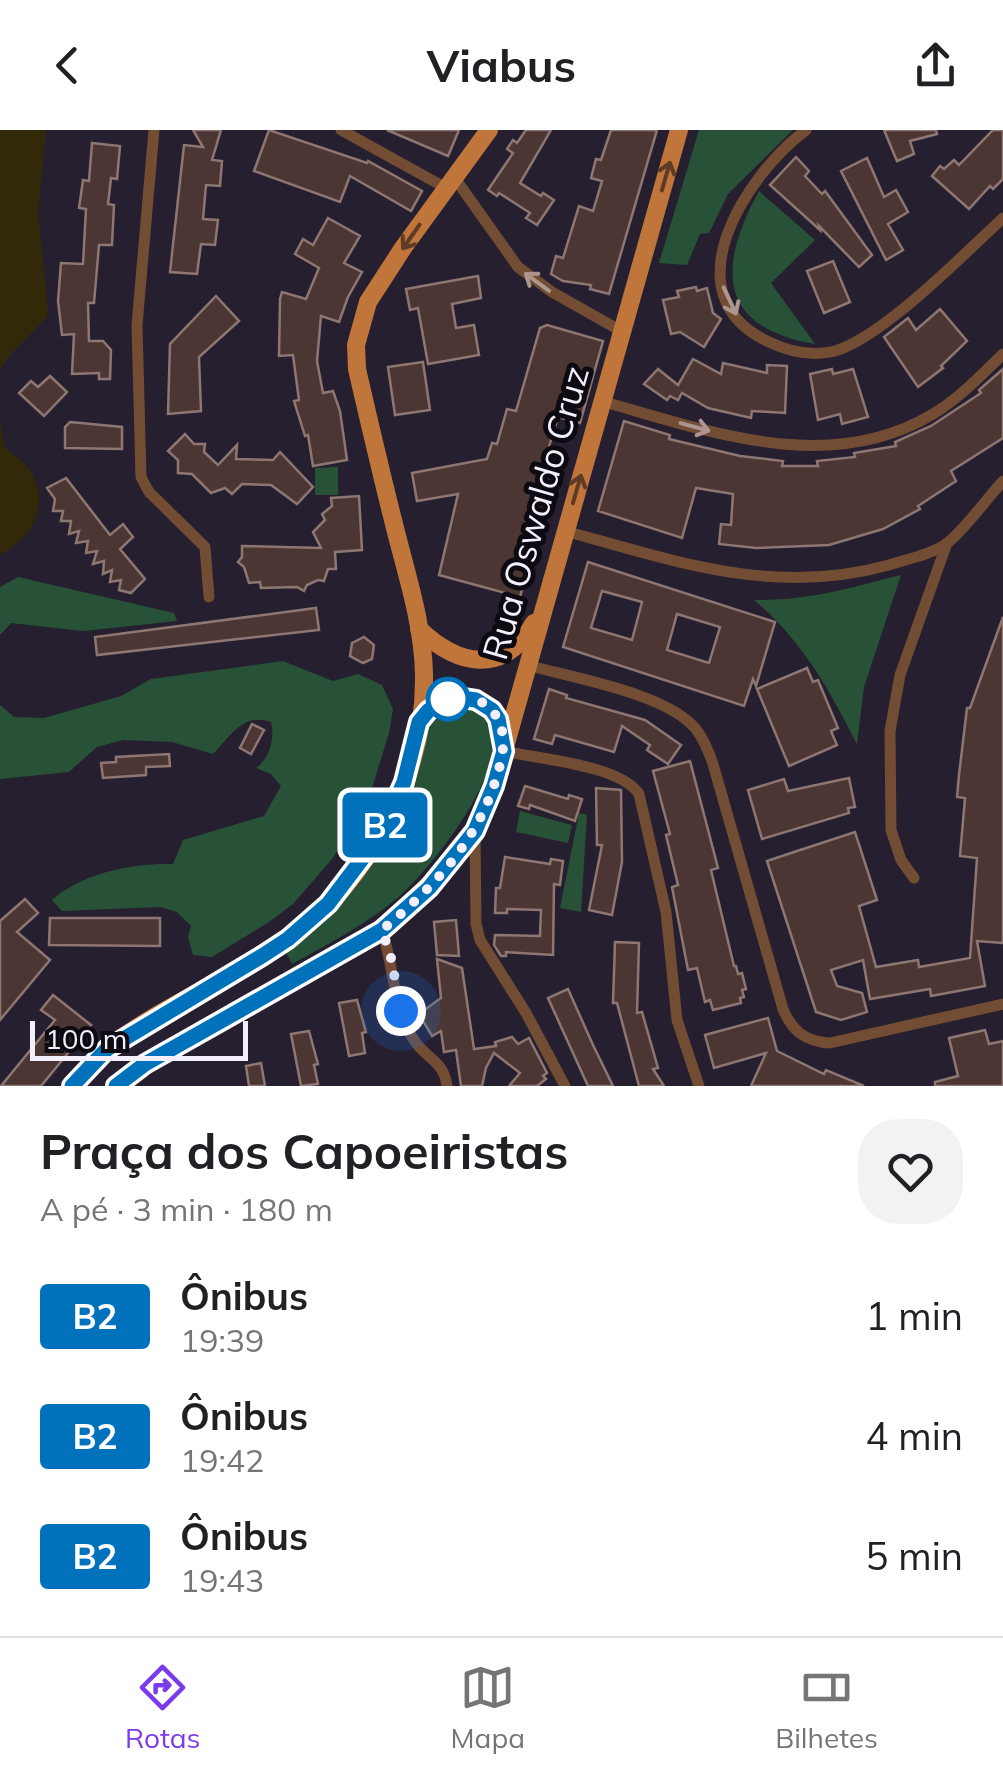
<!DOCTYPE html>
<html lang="pt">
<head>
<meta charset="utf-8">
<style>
	:root { --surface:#fff; --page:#f2f2f2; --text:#202124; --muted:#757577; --line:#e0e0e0; --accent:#7c3aed }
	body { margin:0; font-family:Mulish,sans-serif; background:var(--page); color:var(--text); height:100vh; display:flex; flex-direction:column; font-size:38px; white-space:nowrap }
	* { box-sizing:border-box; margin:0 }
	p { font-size:32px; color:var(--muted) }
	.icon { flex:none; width:55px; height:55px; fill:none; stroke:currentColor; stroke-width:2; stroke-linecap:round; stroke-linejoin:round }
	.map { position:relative; height:956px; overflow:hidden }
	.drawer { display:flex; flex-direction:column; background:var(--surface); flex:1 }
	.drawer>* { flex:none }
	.badge { padding:0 20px; border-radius:8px; font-size:35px; line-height:65px }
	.scale { position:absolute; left:30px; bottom:25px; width:218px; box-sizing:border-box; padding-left:10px; border:5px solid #f4f0fb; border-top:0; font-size:28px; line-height:35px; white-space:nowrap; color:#f4f0fb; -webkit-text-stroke:8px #0d0a12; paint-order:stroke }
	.you { position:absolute; width:50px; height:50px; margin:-25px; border:8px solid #fff; border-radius:50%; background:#1a73e8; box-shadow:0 0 0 15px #1a73e833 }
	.map>.badge { position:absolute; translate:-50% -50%; box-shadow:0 0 0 5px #fff }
	.round { display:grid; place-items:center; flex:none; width:105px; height:105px; border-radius:40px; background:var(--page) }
	.summary { display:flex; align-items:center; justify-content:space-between; height:170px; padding:0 40px }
	h1 { font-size:48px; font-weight:700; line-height:75px }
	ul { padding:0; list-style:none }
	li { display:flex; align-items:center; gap:30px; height:120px; padding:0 40px }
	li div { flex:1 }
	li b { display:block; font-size:38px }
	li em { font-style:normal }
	li .badge { min-width:110px; font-weight:700; text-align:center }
	header { display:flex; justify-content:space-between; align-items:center; height:130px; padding:0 40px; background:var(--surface); font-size:45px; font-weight:700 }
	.tab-bar { display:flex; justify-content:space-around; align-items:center; height:140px; border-top:2px solid var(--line); background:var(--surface); font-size:28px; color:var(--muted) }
	.tab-bar a { display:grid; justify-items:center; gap:5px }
	.tab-bar .on { color:var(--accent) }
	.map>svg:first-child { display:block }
	.green { fill:#285237 }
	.sand { fill:#322908 }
	.building { fill:#4b3633; stroke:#8e7672; stroke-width:2.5; fill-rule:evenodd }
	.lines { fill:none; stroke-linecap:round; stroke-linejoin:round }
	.street { stroke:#724d33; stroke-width:11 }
	.primary { stroke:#c0763b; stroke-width:18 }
	.oneway { stroke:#5e3b24 }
	.oneway2 { stroke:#ac968d }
	.line-casing { stroke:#fff; stroke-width:22 }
	.line { stroke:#0072bc; stroke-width:15 }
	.walk { stroke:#f4f0fb; stroke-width:10; stroke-dasharray:0 18 }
	.stop-dot { fill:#fff; stroke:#0072bc; stroke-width:5 }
	.labels { text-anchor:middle; stroke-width:10; stroke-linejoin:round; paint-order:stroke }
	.street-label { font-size:35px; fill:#f4f0fb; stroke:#0d0a12 }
</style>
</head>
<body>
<header><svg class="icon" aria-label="back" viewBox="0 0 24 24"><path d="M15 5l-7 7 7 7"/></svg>Viabus<svg class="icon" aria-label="share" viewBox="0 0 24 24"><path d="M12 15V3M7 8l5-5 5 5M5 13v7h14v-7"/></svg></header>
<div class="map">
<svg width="1003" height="956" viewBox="0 0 1003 956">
	<rect width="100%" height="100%" fill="#261f2f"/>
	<g class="green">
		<polygon points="699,0 793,0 728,64 709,103 700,104 687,135 659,133"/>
		<path d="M759,61l56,49 -44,43 44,61c-99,-17 -97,-78 -56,-153z"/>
		<polygon points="338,337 338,365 315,365 315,338"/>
		<path d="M901,445l-37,112 -7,57c-28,-55 -55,-104 -103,-144 52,1 97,-12 147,-25z"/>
		<polygon points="18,447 174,483 177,491 83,501 11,493 0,505 0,457"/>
		<path d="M283,531l50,20 25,-7 24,11 11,24 -4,24 -16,52 -19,40 -22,34 -39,45 -24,18 -57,35 -19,-2 -5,-18 3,-11 -14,-14 -16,-5 -99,4 -10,-11c30,-27 81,-37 121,-36l10,-24 81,-24 17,-30 -10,-12 -15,-6c14,-10 19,-30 15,-46 -28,-10 -40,14 -58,32l-41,-12 -49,-2 -26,7 -28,25 -69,7v-74l14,12 30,1 77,-22 30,-17z"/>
		<path d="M465,575c80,24 -31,160 -63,189 -33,29 -72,49 -110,70l-6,-12c53,-39 96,-88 120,-150 10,-24 14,-69 31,-87 8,-9 17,-9 28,-10z"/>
		<polygon points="520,681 572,695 568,713 516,702"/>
		<polygon points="579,683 587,685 581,782 560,778"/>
	</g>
	<g class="sand">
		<polygon points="0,0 46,0 38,83 48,180 47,187 9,226 0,240"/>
		<path d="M0,291l5,27c7,6 18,13 24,21 24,36 3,68 -29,86z"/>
	</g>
	<g class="building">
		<polygon points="193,0 221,0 212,30 222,31 220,56 206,55 203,89 218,90 215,115 201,114 197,144 170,142 184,15 203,17"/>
		<polygon points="269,0 367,33 368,31 422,61 411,81 350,46 340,72 254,41"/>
		<polygon points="387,0 459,0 448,26"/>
		<polygon points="526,0 551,0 520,53 541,66 543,63 554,70 537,95 526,88 530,83 499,63 497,66 488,60 513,23 507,19 513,10 517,13"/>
		<polygon points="611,0 657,0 609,164 590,159 591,155 563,151 551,144 556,126 563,128 579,76 593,81 602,51 591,48 596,29 601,30"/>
		<polygon points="884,0 936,0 937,4 910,11 914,24 897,31"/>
		<polygon points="993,0 1003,0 1003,49 993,59 990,56 969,79 932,46 940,36 944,39 954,30 959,35"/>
		<polygon points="92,13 120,16 117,49 111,48 108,74 114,75 112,115 99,115 94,173 88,173 89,211 103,211 111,220 110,249 99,249 99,243 72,244 74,204 62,205 58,171 61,133 83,134 86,79 79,78 83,50 89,51"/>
		<polygon points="796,27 809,41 805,46 822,64 825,61 872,125 859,137 819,96 820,100 770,55"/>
		<polygon points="867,28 884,67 896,60 908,82 888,94 903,120 886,130 841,41"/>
		<polygon points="328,88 360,106 344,133 362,142 348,167 339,192 321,186 317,231 323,263 333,261 340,281 347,330 313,336 308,305 305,306 294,271 299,270 293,225 279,226 280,169 282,162 306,169 319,138 295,124 303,109 313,115"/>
		<polygon points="833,131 850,172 824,183 807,141"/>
		<polygon points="478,146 481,168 452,174 456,198 474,195 479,225 428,234 418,178 410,180 406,159"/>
		<polygon points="696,157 697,161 707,158 713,183 721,189 704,217 680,202 671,204 663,170 679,167 677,161"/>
		<polygon points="216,166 239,191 199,227 201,281 168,284 170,214"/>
		<polygon points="940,179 967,211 941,236 943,238 918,257 884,207 908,188 916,200"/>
		<polygon points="547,195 603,211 580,293 558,287 545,330 557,333 520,467 439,445 458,364 417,371 412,343 487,329 492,313 497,314 507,279 516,281 540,198"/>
		<polygon points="693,229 721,244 723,233 767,243 767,235 787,236 785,283 752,281 751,288 708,278 682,263 678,270 670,266 667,270 644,254 658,239 678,255"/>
		<polygon points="423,232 430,280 395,285 388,237"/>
		<polygon points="832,239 833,244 853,239 868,287 842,294 840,284 818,290 810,244"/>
		<polygon points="1003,239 1003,308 951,341 956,351 918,376 920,379 883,399 829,415 756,418 719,414 721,394 731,395 733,364 696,358 682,408 598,381 624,291 670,305 669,309 740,326 783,331 782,336 818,336 817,331 855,327 854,323 896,316 895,312 931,296 981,263 979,260"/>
		<polygon points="50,246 67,262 44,286 19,263 31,251 38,257"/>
		<polygon points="70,292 122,297 122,319 65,318 65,297"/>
		<polygon points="185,304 194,314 205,314 204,322 218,335 237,315 236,329 273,330 280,322 313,357 297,374 271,355 242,354 232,364 225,358 211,363 192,344 178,343 178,330 168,321"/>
		<polygon points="66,348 110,405 123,394 133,407 120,419 145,449 131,463 119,460 121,450 110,452 112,440 103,444 104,431 93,434 97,421 86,423 88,411 76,413 79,401 69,404 71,391 61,391 63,381 53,381 55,369 47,358"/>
		<polygon points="359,366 362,420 335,422 336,439 328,439 324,451 318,450 307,455 304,461 297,457 261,458 260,452 249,453 244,437 238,432 242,427 242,416 321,418 313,402 325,390 322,384 332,376 331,368"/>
		<path d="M588,432l187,60 -19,64 -3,-7 -9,27 -181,-59zM602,461l40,11 -10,38 -41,-12zM677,484l43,13 -11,36 -42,-13z"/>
		<polygon points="316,478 319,500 97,525 95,507"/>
		<polygon points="1003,487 1003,813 977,811 985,856 931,866 930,859 870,869 863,830 831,840 837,856 862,863 867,882 841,890 816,882 767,731 794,722 855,702 877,770 859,776 876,837 918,830 919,837 970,828 977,728 960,726 965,668 957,667 959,645 967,578 970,578"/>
		<polygon points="364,507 374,515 372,529 363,533 350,526 352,513"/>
		<polygon points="807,538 813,552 818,550 838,598 831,601 837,615 789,636 757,559"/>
		<polygon points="549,559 567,565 566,568 645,590 681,615 668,634 647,620 650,615 622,596 614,622 555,605 552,614 534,609"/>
		<polygon points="252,594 264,600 251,624 240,618"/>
		<polygon points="169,624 170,636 146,637 146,645 103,648 101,633 116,632 116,627"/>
		<polygon points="690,631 718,738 711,740 734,836 736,836 738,844 742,843 746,859 742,860 744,867 740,868 741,873 713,880 710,870 705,872 697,838 688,840 672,757 678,755 666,705 670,704 653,641"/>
		<polygon points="849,648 855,677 848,678 849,683 762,709 748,660 784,649 788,661"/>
		<polygon points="525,656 568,669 569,665 582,669 575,691 530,675 529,679 518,676"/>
		<polygon points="596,658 621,660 622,732 612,785 589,780 602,715 597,715"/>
		<polygon points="505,727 550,734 551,729 563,731 560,755 554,754 553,825 506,822 506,826 501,826 494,815 495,805 540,806 541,780 507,779 507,783 495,783 496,758 500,758"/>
		<polygon points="25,769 38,783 17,802 50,830 0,890 0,791"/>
		<polygon points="50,788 160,788 160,816 49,815"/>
		<polygon points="456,790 459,826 437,825 434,792"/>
		<polygon points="615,812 639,813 637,883 642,882 658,938 653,939 664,956 639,956 617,873 613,873"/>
		<polygon points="437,829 462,838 474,919 496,916 495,912 512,907 518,914 529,908 547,943 543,946 546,949 537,956 509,956 520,943 494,923 486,938 482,956 461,956 456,920 444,922 441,901 432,906 419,884 441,868"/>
		<polygon points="568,859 593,915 613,956 588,956 548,868"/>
		<polygon points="53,865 91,895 41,956 1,956 55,890 41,880"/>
		<polygon points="357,870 366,902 362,903 365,923 349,926 339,873"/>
		<polygon points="768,888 777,921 824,944 826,940 864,956 751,956 766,923 714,938 705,905"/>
		<polygon points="985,900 989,914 1003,911 1003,956 935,956 935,952 958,946 949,908"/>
		<polygon points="309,901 318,934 314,935 318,954 301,956 291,904"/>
		<polygon points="261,933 265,956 249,956 246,936"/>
	</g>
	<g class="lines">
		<g class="street">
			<polyline points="154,0 137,195 141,347 149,362 205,417 209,467"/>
			<polyline points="341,0 446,58"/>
			<path d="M806,0c-59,44 -139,165 -37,212 21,10 43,15 66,9 48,-14 129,-97 168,-133"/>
			<polyline points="454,47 518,137 552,162 621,201"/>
			<path d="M601,271c107,30 228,76 332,13 27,-16 48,-39 70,-60"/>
			<path d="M565,401c110,30 209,66 324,34 18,-6 41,-10 57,-21 17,-12 42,-47 57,-63"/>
			<path d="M527,535c46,13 139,28 169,64 8,11 13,23 17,35l70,245c9,22 23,33 47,34l173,-39"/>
			<path d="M504,621c34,8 116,14 135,43l27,118 11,108 22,66"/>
			<polyline points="475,701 476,794 480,810 526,883 565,956"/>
			<polyline points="914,748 901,730 891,700 890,601 900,545 947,413"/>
			<path d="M382,800c12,36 11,82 34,113 13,17 28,19 31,43"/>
		</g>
		<g class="primary">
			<path d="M419,499c39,37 84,47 115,-6"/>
			<path d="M419,592c35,-40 78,-31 84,24"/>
			<path d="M72,956c12,-13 23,-28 37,-39 54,-41 120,-67 176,-106 83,-58 141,-165 139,-267 -1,-51 -18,-101 -30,-150 -13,-51 -25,-103 -37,-155l-1,-24 12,-43 35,-54 86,-118"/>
			<polyline points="116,956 145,934 382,800 448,736 475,701 494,656 679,0"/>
		</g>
	</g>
	<defs><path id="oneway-shaft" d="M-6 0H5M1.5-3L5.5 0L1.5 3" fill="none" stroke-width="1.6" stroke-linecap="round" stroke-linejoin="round" transform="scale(2.5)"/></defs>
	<g class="oneway">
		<use href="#oneway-shaft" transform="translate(666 46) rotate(-74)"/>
		<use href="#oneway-shaft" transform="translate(411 107) rotate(125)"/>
		<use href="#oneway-shaft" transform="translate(577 359) rotate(-74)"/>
	</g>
	<g class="oneway2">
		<use href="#oneway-shaft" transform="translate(537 152) rotate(-144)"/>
		<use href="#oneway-shaft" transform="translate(730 171) rotate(65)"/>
		<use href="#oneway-shaft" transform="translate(695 297) rotate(15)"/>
	</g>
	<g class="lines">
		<defs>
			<polyline id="line" points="72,956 107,919 262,826 288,809 328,774 381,704 404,652 419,592 428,581 445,569 456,567 476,570 492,580 498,589 504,621 494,656 475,701 429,758 382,800 145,934 116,956"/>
		</defs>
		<use href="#line" class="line-casing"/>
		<use href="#line" class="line"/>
		<path class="walk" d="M401,881l-10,-53 -9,-28c53,-44 98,-91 116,-158 6,-19 9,-42 -4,-59 -12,-16 -31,-18 -49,-14h3"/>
	</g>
	<circle class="stop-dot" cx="448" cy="569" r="20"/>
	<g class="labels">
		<g class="street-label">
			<text transform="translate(536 383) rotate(-74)" y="12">Rua Oswaldo Cruz</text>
		</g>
	</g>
</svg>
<div class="scale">100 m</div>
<div class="you" style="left:401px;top:881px"></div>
<b class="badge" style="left:385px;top:695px;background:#0072bc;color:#fff">B2</b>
</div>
<section class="drawer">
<div class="summary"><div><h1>Praça dos Capoeiristas</h1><p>A pé · 3 min · 180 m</p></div><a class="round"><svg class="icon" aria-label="heart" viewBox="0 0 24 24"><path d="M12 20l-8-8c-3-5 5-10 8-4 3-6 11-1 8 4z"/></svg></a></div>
<ul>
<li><span class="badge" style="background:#0072bc;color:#fff">B2</span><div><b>Ônibus</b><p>19:39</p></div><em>1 min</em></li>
<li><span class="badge" style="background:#0072bc;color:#fff">B2</span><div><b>Ônibus</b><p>19:42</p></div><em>4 min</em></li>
<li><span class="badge" style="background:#0072bc;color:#fff">B2</span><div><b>Ônibus</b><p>19:43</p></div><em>5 min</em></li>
</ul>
</section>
<nav class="tab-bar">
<a class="on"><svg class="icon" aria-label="directions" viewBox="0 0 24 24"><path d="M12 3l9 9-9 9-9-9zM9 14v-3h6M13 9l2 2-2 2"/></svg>Rotas</a>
<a><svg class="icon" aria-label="map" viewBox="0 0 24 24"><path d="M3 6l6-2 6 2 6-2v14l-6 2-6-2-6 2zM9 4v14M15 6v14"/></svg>Mapa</a>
<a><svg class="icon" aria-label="tickets" viewBox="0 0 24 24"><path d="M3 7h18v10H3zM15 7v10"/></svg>Bilhetes</a>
</nav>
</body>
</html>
